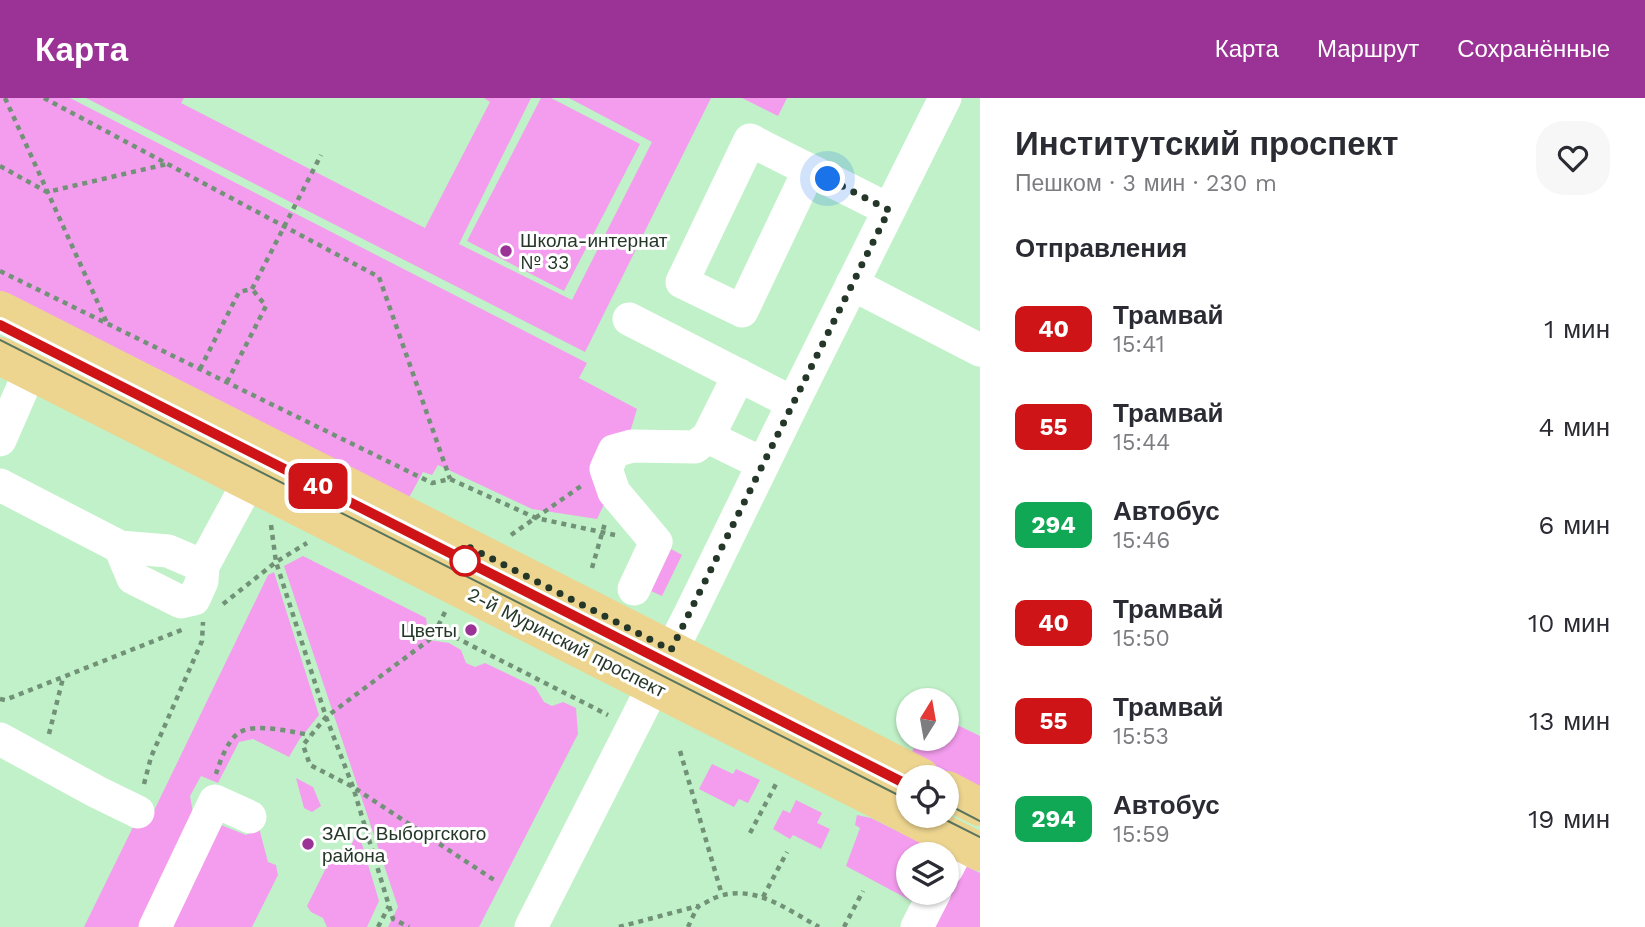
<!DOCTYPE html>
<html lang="ru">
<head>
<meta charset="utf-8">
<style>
	:root { --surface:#fff; --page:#f7f7f7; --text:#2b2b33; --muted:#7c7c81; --accent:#9b3397 }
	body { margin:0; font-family:"Work Sans",sans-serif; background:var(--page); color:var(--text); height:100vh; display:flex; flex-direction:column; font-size:26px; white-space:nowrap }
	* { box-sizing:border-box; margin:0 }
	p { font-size:23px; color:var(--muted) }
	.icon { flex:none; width:38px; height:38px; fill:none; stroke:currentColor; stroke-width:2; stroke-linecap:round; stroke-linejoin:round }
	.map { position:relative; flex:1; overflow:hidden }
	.details { display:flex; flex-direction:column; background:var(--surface); width:665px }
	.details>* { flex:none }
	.badge { padding:0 14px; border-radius:10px; font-size:24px; line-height:46px }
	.needle { width:46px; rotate:11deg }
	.buttons { position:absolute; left:896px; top:590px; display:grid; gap:14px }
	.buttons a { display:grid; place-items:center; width:63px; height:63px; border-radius:50%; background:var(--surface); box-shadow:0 2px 5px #0004; font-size:35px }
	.you { position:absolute; width:35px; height:35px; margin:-18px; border:5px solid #fff; border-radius:50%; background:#1a73e8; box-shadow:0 0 0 10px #1a73e833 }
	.map>.badge { position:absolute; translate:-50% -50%; box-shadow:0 0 0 4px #fff }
	h2 { padding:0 35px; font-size:26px; line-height:63px }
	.round { display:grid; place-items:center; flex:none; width:74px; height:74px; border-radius:28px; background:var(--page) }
	.summary { display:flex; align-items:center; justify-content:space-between; height:119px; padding:0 35px }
	h1 { font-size:33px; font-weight:800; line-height:52px }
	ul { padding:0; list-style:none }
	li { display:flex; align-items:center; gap:21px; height:98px; padding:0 35px }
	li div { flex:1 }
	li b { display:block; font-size:26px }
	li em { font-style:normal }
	li .badge { min-width:77px; font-weight:700; text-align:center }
	header { display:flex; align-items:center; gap:42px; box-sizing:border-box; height:98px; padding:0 35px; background:var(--accent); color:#fff }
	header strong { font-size:33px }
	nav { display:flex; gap:38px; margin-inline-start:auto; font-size:24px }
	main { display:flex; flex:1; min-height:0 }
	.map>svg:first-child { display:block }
	.green { fill:#f49dee }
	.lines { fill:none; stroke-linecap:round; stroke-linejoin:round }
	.path { stroke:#719277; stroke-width:4.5; stroke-dasharray:5 5; stroke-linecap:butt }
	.minor { stroke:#fff; stroke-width:33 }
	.major { stroke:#edd590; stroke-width:38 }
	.tram { stroke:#58755e; stroke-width:2 }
	.line-casing { stroke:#fff; stroke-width:16 }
	.line { stroke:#ce1417; stroke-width:10 }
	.walk { stroke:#243728; stroke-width:7; stroke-dasharray:0 12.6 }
	.poi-dot { fill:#9b3397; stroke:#fff; stroke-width:2.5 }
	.stop-dot { fill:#fff; stroke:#ce1417; stroke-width:3.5 }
	.labels { text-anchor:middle; stroke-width:6; stroke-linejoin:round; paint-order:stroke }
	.poi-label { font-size:19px; fill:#243728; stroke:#fff; text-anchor:start }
	.street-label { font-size:19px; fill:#243728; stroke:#fff }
</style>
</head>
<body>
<header>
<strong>Карта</strong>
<nav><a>Карта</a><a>Маршрут</a><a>Сохранённые</a></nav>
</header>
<main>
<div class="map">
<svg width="980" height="829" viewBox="0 0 980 829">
	<rect width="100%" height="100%" fill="#c0f1c8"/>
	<g class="green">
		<polygon points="0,0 70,0 587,265 579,280 637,311 616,381 597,421 532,411 438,367 432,377 423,374 406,405 0,202"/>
		<polygon points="86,0 184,0 181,5 425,130 490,4 484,0 531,0 459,146 572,202 652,44 569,0 711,0 585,254"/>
		<polygon points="541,0 551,0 640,46 564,193 467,143"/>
		<polygon points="742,0 787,0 778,18"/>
		<polygon points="671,451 682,457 662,498 651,493"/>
		<polygon points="303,458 426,520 429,542 449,545 461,552 466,565 475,569 485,565 535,589 544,604 552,608 563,604 576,610 578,636 479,829 388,829 398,809 284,468"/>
		<polygon points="274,474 319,617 299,642 289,659 253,641 239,644 218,685 201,678 190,698 195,726 143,829 84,829 134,727 148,725 268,477"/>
		<polygon points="947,622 980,638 980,695 909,660 918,641 947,640"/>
		<polygon points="712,666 733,676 736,671 760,682 748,705 739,701 734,709 699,691"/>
		<polygon points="296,680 313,689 321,708 312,714 304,710"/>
		<polygon points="796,702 822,715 817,725 830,731 821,751 793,737 790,741 773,731 783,712 790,715"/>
		<polygon points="857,717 871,720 941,755 908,756 908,794 925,795 919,807 846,768 860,730 855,727"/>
		<polygon points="221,727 246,737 259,730 268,764 276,767 278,777 252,829 162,829"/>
		<polygon points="358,733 379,803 367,829 327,829 323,820 311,814 307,808 328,766 346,758"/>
		<polygon points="964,767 980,775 980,829 936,829 930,826 956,776"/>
	</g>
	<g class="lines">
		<g class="path">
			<polyline points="5,0 107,225"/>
			<polyline points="44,0 379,179 450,381"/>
			<polyline points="0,68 47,94 167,66"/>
			<polyline points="0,173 432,385 450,381 536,420 615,437"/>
			<polyline points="252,191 321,57"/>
			<polyline points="200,271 239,194 252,191"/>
			<polyline points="227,284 266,208 252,191"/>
			<polyline points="271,427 276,464 326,619 353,689 393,821 409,829"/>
			<polyline points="511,437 584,386"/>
			<polyline points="592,470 605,425"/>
			<polyline points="223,506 276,464 307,445"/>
			<polyline points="445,514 437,530 429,542 326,619 303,647 310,667 353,689 494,782"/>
			<polyline points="437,530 608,617"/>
			<polyline points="0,601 5,602 184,531"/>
			<polyline points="49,636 63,580"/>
			<polyline points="680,653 722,797"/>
			<path d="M216,676c4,-13 12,-35 24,-42 17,-9 52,0 70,3"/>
			<polyline points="144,686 151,659 202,543 203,524"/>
			<polyline points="750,735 776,686"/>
			<polyline points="763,799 787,754"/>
			<polyline points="378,829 389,808"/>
			<polyline points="619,829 698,808"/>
			<path d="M688,829c3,-6 6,-14 10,-20 3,-3 10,-5 14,-8 39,-18 74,10 107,28"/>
			<polyline points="844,829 863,793"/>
		</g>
		<g class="minor">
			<path d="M809,72l-67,141 -60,-29 68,-142c46,24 93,46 139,70"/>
			<polyline points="852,186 980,252"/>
			<polyline points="629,221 793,305"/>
			<polyline points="708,339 739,277"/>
			<polyline points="0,342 30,273"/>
			<polyline points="0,387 120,449 168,453 203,468 249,383"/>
			<polyline points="120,449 133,480 181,504 194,501 202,483 203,468"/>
			<polyline points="634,491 656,444 614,394 606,371 614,353 632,348 695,349 708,339 763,366"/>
			<polyline points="0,641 97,694 138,714"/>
			<polyline points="947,771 961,744"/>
			<polyline points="155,829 215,703 250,719"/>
			<polyline points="531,829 691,514 793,305 945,0"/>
			<polyline points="917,829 935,794"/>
		</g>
		<g class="major">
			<polyline points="0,212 921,679"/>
			<polyline points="0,258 908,717"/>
			<polyline points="947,692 980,709"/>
			<polyline points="909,718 980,754"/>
		</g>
		<g class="tram">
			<polyline points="0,227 908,687"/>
			<polyline points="0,242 908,702"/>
			<polyline points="947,706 980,723"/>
			<polyline points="938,718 980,739"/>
		</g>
	</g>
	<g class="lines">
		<defs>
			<polyline id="line" points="0,227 908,687"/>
		</defs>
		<use href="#line" class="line-casing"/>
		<use href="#line" class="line"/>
		<polyline class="walk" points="465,463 463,446 671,552 889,112 828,81"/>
	</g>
	<g class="poi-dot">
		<circle cx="506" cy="153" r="7"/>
		<circle cx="471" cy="532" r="7"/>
		<circle cx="308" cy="746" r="7"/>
	</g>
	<circle class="stop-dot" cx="465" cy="463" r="14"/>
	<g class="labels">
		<g class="poi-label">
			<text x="520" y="149">Школа-интернат<tspan x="520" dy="22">№ 33</tspan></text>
			<text x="457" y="539" text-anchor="end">Цветы</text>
			<text x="322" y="742">ЗАГС Выборгского<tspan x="322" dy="22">района</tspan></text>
		</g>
		<g class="street-label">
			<text transform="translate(567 544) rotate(27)" y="7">2-й Муринский проспект</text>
		</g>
	</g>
</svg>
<div class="buttons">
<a><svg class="needle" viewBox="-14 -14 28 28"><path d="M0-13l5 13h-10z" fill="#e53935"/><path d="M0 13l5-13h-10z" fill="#7c7c81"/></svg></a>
<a><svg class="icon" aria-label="locate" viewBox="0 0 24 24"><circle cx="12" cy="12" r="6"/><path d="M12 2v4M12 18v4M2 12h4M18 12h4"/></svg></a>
<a><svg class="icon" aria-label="layers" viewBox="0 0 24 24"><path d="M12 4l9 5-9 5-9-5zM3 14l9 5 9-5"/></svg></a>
</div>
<div class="you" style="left:828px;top:81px"></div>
<b class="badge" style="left:318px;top:388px;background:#ce1417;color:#fff">40</b>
</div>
<section class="details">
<div class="summary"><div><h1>Институтский проспект</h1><p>Пешком · 3 мин · 230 m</p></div><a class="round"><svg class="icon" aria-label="heart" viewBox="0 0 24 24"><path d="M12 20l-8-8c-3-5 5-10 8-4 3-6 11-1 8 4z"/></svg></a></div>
<h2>Отправления</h2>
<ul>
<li><span class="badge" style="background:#ce1417;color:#fff">40</span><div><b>Трамвай</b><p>15:41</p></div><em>1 мин</em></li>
<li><span class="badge" style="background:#ce1417;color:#fff">55</span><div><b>Трамвай</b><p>15:44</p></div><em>4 мин</em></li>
<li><span class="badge" style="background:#10a855;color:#fff">294</span><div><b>Автобус</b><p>15:46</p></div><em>6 мин</em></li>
<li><span class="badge" style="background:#ce1417;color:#fff">40</span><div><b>Трамвай</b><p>15:50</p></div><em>10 мин</em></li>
<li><span class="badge" style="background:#ce1417;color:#fff">55</span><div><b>Трамвай</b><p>15:53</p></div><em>13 мин</em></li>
<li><span class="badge" style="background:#10a855;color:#fff">294</span><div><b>Автобус</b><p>15:59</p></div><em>19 мин</em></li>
</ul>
</section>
</main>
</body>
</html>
